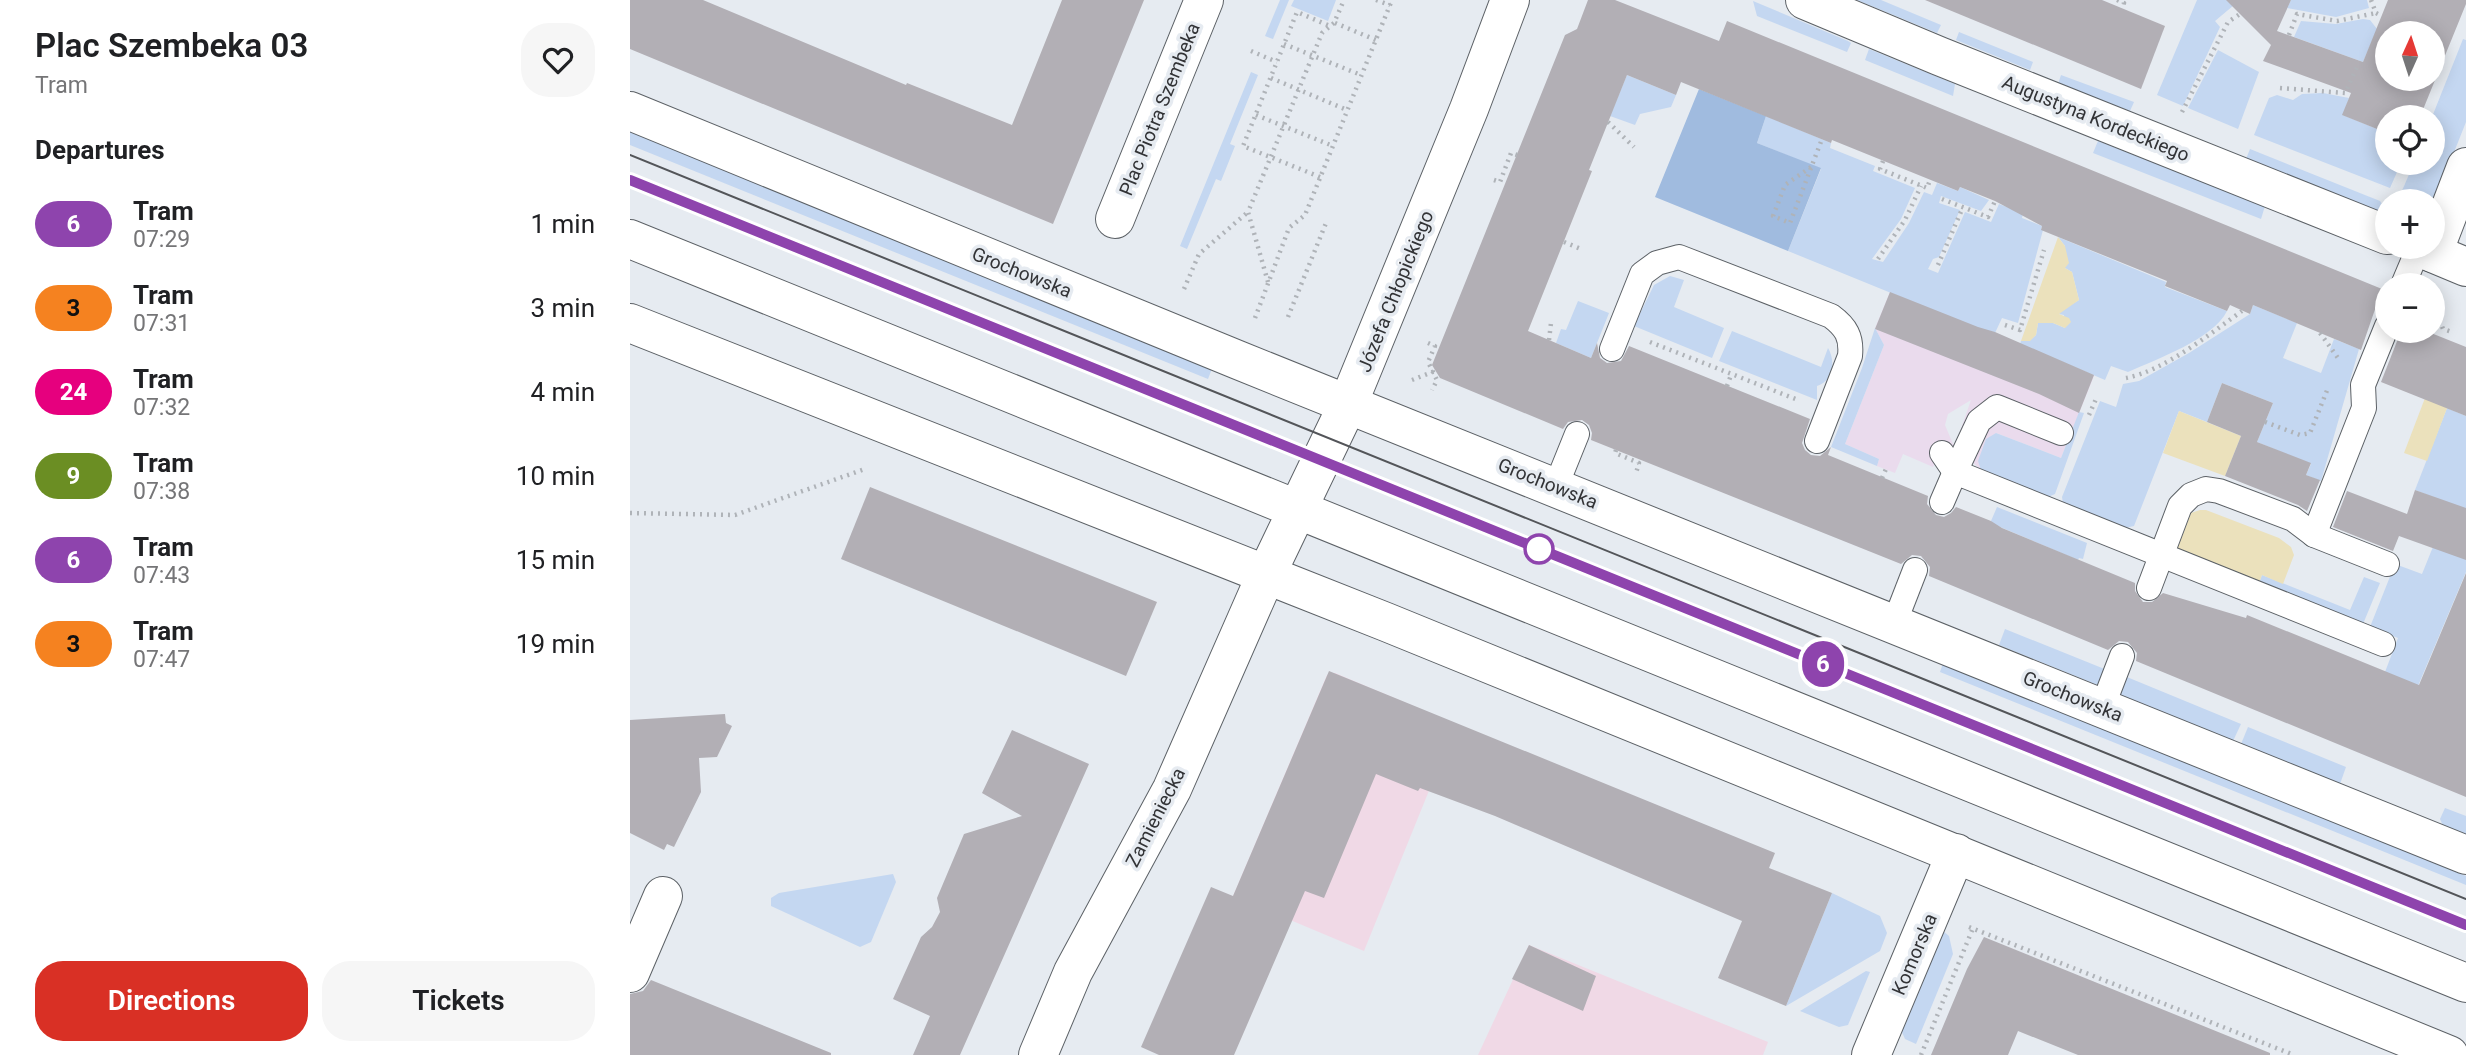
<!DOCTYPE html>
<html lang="en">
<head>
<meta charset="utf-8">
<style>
	:root { --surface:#fff; --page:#f6f6f6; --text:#202124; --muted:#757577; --accent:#d93025 }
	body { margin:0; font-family:Roboto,sans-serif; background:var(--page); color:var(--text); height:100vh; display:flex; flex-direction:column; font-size:26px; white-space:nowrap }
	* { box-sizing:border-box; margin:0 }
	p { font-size:23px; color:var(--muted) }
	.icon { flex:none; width:38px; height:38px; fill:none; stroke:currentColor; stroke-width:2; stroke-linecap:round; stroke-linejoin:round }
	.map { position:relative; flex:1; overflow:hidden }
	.panel { display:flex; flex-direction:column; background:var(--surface); width:630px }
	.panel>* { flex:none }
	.badge { padding:0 14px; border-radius:23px; font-size:24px; line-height:46px }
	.needle { width:46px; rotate:3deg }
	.tools { position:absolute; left:1745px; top:21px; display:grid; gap:14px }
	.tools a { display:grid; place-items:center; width:70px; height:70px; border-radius:50%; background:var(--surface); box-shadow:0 4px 18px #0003; font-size:35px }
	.map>.badge { position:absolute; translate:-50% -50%; box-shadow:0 0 0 4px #fff }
	h2 { padding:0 35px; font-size:26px; line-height:63px }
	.round { display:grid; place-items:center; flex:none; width:74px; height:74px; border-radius:28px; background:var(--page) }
	.headline { display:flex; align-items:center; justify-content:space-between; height:119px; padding:0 35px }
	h1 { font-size:33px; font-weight:600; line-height:52px }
	.cta { display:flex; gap:14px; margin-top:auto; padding:14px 35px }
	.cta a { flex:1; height:80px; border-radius:28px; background:var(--accent); color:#fff; font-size:28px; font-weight:600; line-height:80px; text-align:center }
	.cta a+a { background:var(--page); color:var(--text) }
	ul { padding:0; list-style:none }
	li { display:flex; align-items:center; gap:21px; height:84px; padding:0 35px }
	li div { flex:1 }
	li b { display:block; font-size:26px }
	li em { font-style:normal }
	li .badge { min-width:77px; font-weight:700; text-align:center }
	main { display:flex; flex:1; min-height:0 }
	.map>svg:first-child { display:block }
	.commercial { fill:#f0d9e6 }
	.industrial { fill:#eadbed; fill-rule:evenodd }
	.green { fill:#c4d7f1 }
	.forest { fill:#a0bbdf }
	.sand { fill:#ebe1bc }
	.building { fill:#b2afb5; fill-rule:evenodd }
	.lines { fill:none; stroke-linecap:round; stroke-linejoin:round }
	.lane-casing { stroke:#5c6166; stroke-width:26 }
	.street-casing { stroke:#5c6166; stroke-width:40 }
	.secondary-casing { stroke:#5c6166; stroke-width:40 }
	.path { stroke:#afb3b8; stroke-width:4.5; stroke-dasharray:2 5; stroke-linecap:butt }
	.lane { stroke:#fff; stroke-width:24 }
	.street { stroke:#fff; stroke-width:38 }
	.secondary { stroke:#fff; stroke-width:38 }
	.tram { stroke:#535559; stroke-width:2 }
	.line-casing { stroke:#fff; stroke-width:16 }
	.line { stroke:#8e44ad; stroke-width:10 }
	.stop-dot { fill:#fff; stroke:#8e44ad; stroke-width:3.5 }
	.labels { text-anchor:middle; stroke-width:7; stroke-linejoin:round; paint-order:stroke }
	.street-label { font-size:19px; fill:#323336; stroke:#e6ebf1 }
</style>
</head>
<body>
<main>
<section class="panel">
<div class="headline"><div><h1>Plac Szembeka 03</h1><p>Tram</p></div><a class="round"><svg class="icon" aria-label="heart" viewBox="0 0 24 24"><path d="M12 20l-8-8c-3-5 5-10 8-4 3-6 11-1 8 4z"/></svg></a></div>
<h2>Departures</h2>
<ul>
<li><span class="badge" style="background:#8e44ad;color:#fff">6</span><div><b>Tram</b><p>07:29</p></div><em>1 min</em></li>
<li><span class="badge" style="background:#f58220;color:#111">3</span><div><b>Tram</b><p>07:31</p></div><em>3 min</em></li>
<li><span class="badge" style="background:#e6007e;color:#fff">24</span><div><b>Tram</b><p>07:32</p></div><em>4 min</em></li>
<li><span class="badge" style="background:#6b8e23;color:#fff">9</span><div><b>Tram</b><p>07:38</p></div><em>10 min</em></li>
<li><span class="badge" style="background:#8e44ad;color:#fff">6</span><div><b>Tram</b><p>07:43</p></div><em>15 min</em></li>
<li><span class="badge" style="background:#f58220;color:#111">3</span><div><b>Tram</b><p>07:47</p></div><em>19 min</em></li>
</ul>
<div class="cta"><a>Directions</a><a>Tickets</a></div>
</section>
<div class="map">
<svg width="1836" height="1055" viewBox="0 0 1836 1055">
	<rect width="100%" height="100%" fill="#e6ebf1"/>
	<g class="commercial">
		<polygon points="705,673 826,724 734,951 603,896 697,675"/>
		<polygon points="899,945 1138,1042 1133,1055 848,1055"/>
	</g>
	<path class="industrial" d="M1260,292l204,84 -33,82 -65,-25 -15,37 -27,-25 -17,12 -4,10 -30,-13 -8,19 -18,-7 2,-7 -34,-15 39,-99 -9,-17zM1341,400l-15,43 -3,1 -8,-19 3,-11z"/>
	<g class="green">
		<polygon points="650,0 659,0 643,39 635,36"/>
		<polygon points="664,0 706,0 698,21 661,6"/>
		<polygon points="1227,0 1251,0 1311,25 1307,33"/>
		<polygon points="1567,0 1610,0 1585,21 1590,27 1553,106 1527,95"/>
		<polygon points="1661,0 1737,0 1739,8 1706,17 1657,8"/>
		<polygon points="1123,1 1218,41 1221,43 1217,52 1127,16"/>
		<polygon points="1733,19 1740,20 1747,29 1733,62 1664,37 1671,21 1706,24"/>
		<polygon points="1329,32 1403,62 1400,70 1326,40"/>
		<polygon points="1833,39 1836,40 1836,122 1803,205 1802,201 1790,201 1771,193 1784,163 1802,163 1802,117"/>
		<polygon points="1239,49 1325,84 1323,96 1235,60"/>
		<polygon points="1588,50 1629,72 1608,129 1558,108"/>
		<polygon points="621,72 628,75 600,144 605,146 591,181 586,179 557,249 550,246"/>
		<polygon points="997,75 1046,95 1041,107 1010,114 1005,125 980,116"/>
		<polygon points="1431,75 1504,102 1500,111 1428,84"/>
		<polygon points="1693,93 1719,98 1713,115 1757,133 1757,163 1771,163 1760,188 1624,135 1639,98 1647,95 1663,100 1672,94"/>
		<polygon points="1136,116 1201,143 1200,148 1245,166 1243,171 1285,188 1271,219 1242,259 1253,262 1279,223 1294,192 1302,195 1307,183 1328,191 1330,187 1359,200 1351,211 1311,196 1309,203 1330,210 1309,257 1303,259 1298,269 1308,273 1335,212 1361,222 1369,204 1393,213 1392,218 1412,226 1411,229 1413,230 1388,323 1372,318 1365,333 1347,328 1158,251 1191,169 1127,143"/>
		<polygon points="0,131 583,366 578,379 0,145"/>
		<polygon points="1468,141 1635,206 1631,219 1463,153"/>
		<polygon points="1620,149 1750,201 1752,204 1749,214 1616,159"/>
		<path d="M1428,237l108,45 -1,5 62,24c-14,28 -70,48 -99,61l-17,-6 -6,14 -85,-36 1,-3h8l7,-6 2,-12h15l12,5 -1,-13 -5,-1 2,-3 18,-11 -7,-28 -7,-4v-22z"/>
		<polygon points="1040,276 1054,280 1044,307 1094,328 1082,358 1004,326 1024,285"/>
		<polygon points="948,301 979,313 961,358 926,343 931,329 936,330"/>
		<polygon points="1623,305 1667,323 1653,358 1691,373 1704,339 1729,349 1691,481 1676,475 1681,464 1627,442 1643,403 1592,383 1577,422 1549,411 1504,526 1495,528 1433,503 1432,497 1470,401 1486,407 1493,384 1509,381 1559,353 1620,314"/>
		<polygon points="1245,328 1254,345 1215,444 1249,459 1247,466 1201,447 1232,368"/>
		<path d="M1102,331l89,36 7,-19c8,13 5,33 -11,38v14l-98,-39z"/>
		<polygon points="1817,408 1836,416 1836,510 1785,490"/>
		<polygon points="1449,412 1454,413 1425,494 1418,497 1351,470 1348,461 1356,439 1366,433 1431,458"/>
		<polygon points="1367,507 1457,543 1453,559 1449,558 1448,560 1363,524 1361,521"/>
		<polygon points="1811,527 1836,530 1836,572 1777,712 1755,672 1768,638 1740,627 1765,564 1792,574"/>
		<polygon points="1632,575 1720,610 1734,577 1750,583 1733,624 1629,583"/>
		<polygon points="1375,629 1477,670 1470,686 1369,645"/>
		<polygon points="1313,663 1836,876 1836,885 1310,672"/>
		<polygon points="1492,675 1611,724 1603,741 1487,694"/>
		<polygon points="1618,727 1716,767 1710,784 1611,744"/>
		<polygon points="1815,808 1836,816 1836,835 1813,826 1810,819"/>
		<polygon points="263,874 266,882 241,942 230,947 141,906 141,898 149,893"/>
		<polygon points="1202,893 1250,916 1257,933 1250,951 1156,1006"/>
		<polygon points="1313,931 1319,936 1323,954 1286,1044 1275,1039 1271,1030"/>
		<polygon points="1236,971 1240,972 1218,1025 1209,1027 1170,1011"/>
	</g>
	<polygon class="forest" points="1069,89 1136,116 1127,143 1191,168 1158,251 1025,197"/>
	<g class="sand">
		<polygon points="1428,237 1435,246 1439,263 1435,268 1442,272 1449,300 1429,314 1439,318 1441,322 1435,328 1423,323 1408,323 1406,335 1400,341 1391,341"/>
		<polygon points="1795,398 1817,408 1797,461 1774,453"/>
		<polygon points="1549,411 1611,436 1595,476 1533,453"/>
		<polygon points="1570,510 1576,510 1649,538 1661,547 1664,555 1653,584 1632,575 1629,583 1546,552 1561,513"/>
	</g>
	<g class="building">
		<polygon points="0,0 73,0 276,85 277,83 382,125 432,0 514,0 423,224 0,49"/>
		<polygon points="958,0 985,0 1089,41 1097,21 1752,289 1731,350 1623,305 1620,314 1600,305 1597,311 1535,286 1537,281 1411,230 1412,226 1365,201 1330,187 1328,191 1202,140 1201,143 1051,82 1046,95 997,75 959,170 962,171 898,331 961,358 967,343 970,358 977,363 991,361 999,346 1180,419 1172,443 1175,450 1181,455 1190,456 1201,447 1198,455 1298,496 1297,504 1306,515 1314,517 1321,513 1326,507 1361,521 1372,528 1505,583 1505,591 1513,602 1522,602 1533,593 1616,618 1617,615 1789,685 1836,573 1836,797 1506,661 1507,653 1498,642 1489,641 1478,650 1299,576 1300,567 1291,556 1282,555 1271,564 961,440 962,433 959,425 952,420 938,422 933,429 810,378 802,365 935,35 947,29"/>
		<polygon points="1295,0 1472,0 1535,26 1511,89"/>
		<path d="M1596,0h65l-14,31 86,31 25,-62h78v4l-46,113h-33v16l-45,-18 9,-22 -88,-32 8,-16zM1757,33h45v46h-45z"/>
		<polygon points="1260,292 1348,327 1365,332 1464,375 1449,413 1409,394 1245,329"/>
		<polygon points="1771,331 1796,331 1836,347 1836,416 1751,382"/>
		<polygon points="1592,383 1643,403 1627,442 1681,463 1676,475 1690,480 1677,511 1668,505 1595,476 1611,436 1616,438 1577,422"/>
		<polygon points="240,487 527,602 496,676 211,559"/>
		<polygon points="1785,490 1836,508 1836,560 1769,536 1763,551 1703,527 1717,491 1777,514"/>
		<polygon points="699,671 1145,853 1139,868 1202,893 1156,1006 1088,978 1112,921 865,816 790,788 788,791 746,774 694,898 675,891 604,1055 529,1055 511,1047 581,887 603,896"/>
		<polygon points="95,714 96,723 102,726 87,757 69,758 71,792 44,847 37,844 34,850 0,833 0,720"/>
		<polygon points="382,730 459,764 330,1055 283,1055 300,1016 263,999 291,937 302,927 310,912 307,898 334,834 392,816 352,793"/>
		<polygon points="1354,937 1640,1053 1640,1055 1448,1055 1388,1031 1378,1055 1301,1055 1337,969"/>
		<polygon points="899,945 966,976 953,1011 882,979"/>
		<polygon points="21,980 201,1053 201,1055 0,1055 0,994 13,991"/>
	</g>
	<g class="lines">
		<defs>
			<g id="lane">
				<polyline points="1773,285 1789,247"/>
				<path d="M982,349l30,-75 15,-11 22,-6 152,59c15,11 21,21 19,40l-33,85"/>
				<polyline points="1312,453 1325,472 1349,421 1367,407 1431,433"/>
				<polyline points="926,486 947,434"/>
				<polyline points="1312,502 1325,472 1753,644"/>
				<polyline points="1684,535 1734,408 1733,385 1757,326"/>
				<polyline points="1519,588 1550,506 1561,495 1576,489 1589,491 1663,519 1684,535 1757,564"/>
				<polyline points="1264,624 1285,570"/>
				<polyline points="1472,708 1492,656"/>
			</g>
			<g id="street">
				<polyline points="1175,0 1309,56 1757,235"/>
				<polyline points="0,111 608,360 1836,855"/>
				<polyline points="485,219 574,0"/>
				<polyline points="1788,247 1836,267"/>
				<polyline points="1803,253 1836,167"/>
				<polyline points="0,973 33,896"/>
				<polyline points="1241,1055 1326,853"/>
			</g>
			<g id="secondary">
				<polyline points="0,239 1836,983"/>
				<polyline points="0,323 756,622 1819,1055"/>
				<polyline points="408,1055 443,972 542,789 636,575 718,404 839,109 880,0"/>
			</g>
		</defs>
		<use href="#lane" class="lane-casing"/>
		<use href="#street" class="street-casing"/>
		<use href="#secondary" class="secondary-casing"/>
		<g class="path">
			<polyline points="746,0 760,5"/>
			<polyline points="1487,0 1494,3 1492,8"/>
			<polyline points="1741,0 1746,13 1752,16"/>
			<polyline points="705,23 746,40"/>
			<polyline points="1659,35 1667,14 1707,21 1746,13"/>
			<polyline points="654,44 731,75"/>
			<polyline points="621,51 647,62"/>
			<polyline points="641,78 717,110"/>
			<polyline points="1650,88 1715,93 1727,67 1731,68"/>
			<polyline points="1552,112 1598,22 1610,14"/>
			<polyline points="626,115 703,146"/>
			<polyline points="978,122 1004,147"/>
			<polyline points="1253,161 1250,169 1297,188 1300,180"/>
			<polyline points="1181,167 1155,185 1143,216 1160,223 1192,139"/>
			<polyline points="690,177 613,146 667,12 700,26"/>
			<polyline points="864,180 870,182 881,153 887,155"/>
			<polyline points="1312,199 1358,217 1365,201"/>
			<polyline points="934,242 951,249"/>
			<polyline points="1248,259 1275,220 1291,186"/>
			<polyline points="1308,265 1333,207"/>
			<polyline points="638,282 618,212 692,33 704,23 714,0"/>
			<polyline points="554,289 569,254 618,212"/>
			<polyline points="1805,307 1813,329 1822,332"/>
			<polyline points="658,317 696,223"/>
			<polyline points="625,318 659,228 675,215 762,0"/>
			<polyline points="1375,325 1390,330 1414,250"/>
			<polyline points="1690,333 1708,358"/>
			<polyline points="919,340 921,323"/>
			<polyline points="1020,342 1168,400"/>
			<polyline points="798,343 805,346 798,362 807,380 802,390"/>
			<path d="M1496,378c38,-7 85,-45 116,-67"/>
			<polyline points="782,380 805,371"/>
			<polyline points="1097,386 1101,375"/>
			<polyline points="1459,415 1466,399"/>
			<polyline points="1635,422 1670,435 1680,433 1698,388"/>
			<polyline points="986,450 985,453 1009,463 1006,473"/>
			<polyline points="1252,478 1256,469"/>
			<polyline points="0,513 105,515 235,469"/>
			<polyline points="1339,927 1664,1055"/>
			<polyline points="1291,1055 1343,928"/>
		</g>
		<use href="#lane" class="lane"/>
		<use href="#street" class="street"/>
		<use href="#secondary" class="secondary"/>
		<g class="tram">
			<polyline points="0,155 1836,899"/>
			<polyline points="0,180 1836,925"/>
		</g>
	</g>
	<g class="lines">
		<defs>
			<polyline id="line" points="0,180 1836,925"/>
		</defs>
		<use href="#line" class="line-casing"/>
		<use href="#line" class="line"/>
	</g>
	<circle class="stop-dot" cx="909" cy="549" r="14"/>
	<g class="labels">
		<g class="street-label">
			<text transform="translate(529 109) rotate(-68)" y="7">Plac Piotra Szembeka</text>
			<text transform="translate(1466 118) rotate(22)" y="7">Augustyna Kordeckiego</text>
			<text transform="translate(392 272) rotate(22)" y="7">Grochowska</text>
			<text transform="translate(765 291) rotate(-68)" y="7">Józefa Chłopickiego</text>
			<text transform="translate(918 483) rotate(22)" y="7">Grochowska</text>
			<text transform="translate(1443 696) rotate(22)" y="7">Grochowska</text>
			<text transform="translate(525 817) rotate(-63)" y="7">Zamieniecka</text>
			<text transform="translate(1284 954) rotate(-67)" y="7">Komorska</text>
		</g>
	</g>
</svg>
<div class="tools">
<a><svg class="needle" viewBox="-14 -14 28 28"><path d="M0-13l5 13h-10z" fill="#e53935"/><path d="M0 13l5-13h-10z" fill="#757577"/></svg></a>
<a><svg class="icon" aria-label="locate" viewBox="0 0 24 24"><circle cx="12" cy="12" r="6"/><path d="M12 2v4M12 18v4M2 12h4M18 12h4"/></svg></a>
<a>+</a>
<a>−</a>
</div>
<b class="badge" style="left:1193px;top:664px;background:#8e44ad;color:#fff">6</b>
</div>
</main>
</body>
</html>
